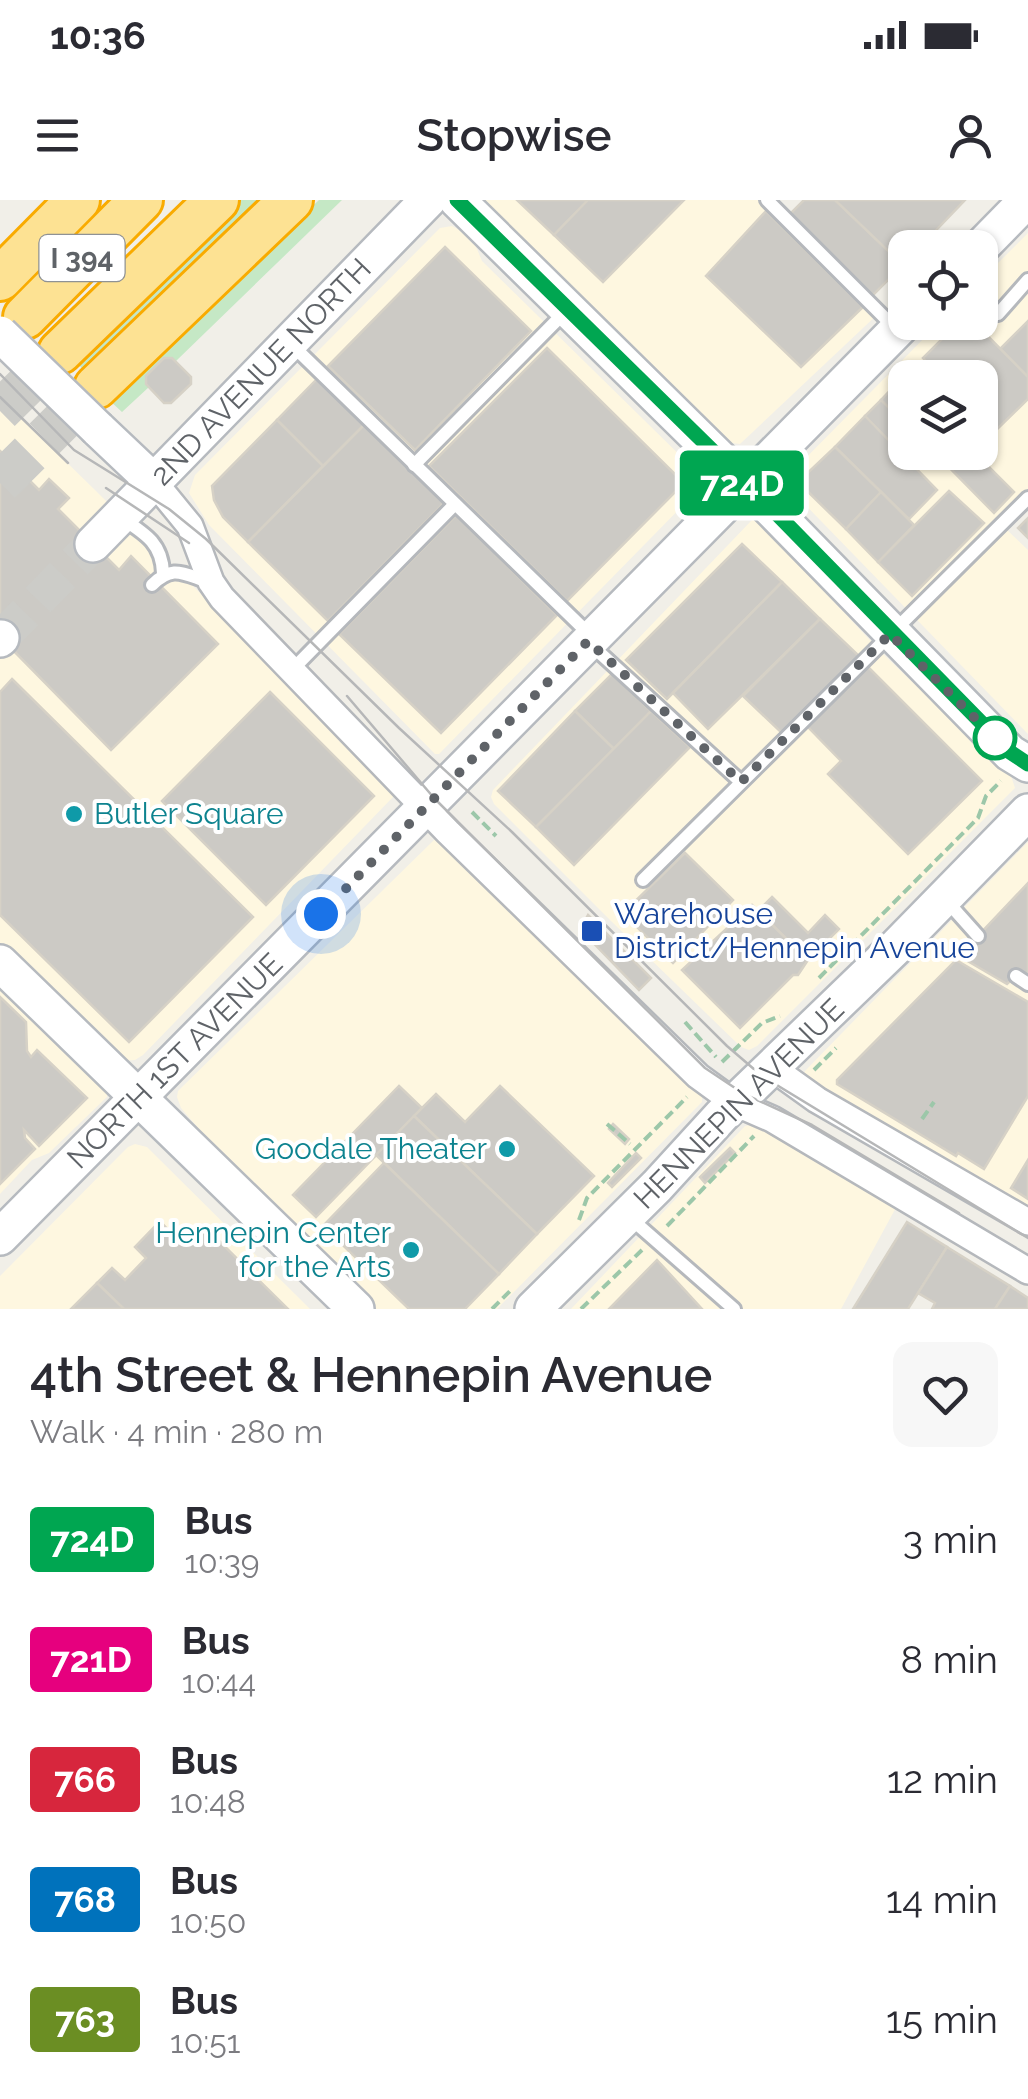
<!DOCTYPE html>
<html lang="en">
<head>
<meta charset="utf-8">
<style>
	:root { --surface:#fff; --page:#f7f7f7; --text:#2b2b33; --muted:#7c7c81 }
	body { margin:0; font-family:Raleway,sans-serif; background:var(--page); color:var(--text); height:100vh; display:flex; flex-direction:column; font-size:38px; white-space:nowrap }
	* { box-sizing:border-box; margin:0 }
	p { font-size:32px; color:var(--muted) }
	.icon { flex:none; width:55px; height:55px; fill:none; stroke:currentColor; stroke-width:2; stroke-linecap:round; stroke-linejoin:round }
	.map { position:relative; height:1109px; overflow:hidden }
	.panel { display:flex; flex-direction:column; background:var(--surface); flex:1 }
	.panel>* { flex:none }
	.badge { padding:0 20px; border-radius:8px; font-size:35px; line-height:65px }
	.tools { position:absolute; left:888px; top:30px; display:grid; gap:20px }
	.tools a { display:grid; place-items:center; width:110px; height:110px; border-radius:20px; background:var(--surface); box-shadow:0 2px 8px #0004; font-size:50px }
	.you { position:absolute; width:50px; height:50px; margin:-25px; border:8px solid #fff; border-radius:50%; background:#1a73e8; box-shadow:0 0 0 15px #1a73e833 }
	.map>.badge { position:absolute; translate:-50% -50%; box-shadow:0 0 0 5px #fff }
	.round { display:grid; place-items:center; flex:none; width:105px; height:105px; border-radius:20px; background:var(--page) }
	.head { display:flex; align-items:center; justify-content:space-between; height:170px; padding:0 30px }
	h1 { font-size:48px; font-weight:600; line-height:75px }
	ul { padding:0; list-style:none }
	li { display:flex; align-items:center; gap:30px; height:120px; padding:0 30px }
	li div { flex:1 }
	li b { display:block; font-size:38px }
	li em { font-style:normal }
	li .badge { min-width:110px; font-weight:700; text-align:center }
	.status { display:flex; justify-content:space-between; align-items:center; height:70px; padding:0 50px; background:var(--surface); direction:ltr }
	.status svg { height:28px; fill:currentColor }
	header { display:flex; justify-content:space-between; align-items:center; height:130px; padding:0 30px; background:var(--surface); font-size:45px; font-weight:600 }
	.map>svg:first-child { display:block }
	.commercial { fill:#fef7e0; fill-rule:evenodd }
	.green { fill:#c5e8c5 }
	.building { fill:#cccac5; stroke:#d6d1c6; stroke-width:2.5 }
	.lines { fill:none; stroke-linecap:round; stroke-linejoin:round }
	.secondary-tunnel { stroke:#ccccc8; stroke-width:35; stroke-dasharray:35 18; stroke-linecap:butt }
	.highway-tunnel { stroke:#ccccc8; stroke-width:42; stroke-dasharray:42 21; stroke-linecap:butt }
	.lane-casing { stroke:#b5b8bc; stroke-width:18 }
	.street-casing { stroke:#b5b8bc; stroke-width:30 }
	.secondary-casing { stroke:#b6babf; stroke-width:40 }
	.highway-casing { stroke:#f9ab00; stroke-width:48 }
	.path { stroke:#9cc7a9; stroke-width:4; stroke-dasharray:10 5; stroke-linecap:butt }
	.lane { stroke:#fff; stroke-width:12 }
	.street { stroke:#fff; stroke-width:25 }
	.secondary { stroke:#fff; stroke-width:35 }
	.highway { stroke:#fde293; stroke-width:42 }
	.tram { stroke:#b6b7b8; stroke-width:2.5 }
	.secondary-bridge-casing { stroke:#b6babf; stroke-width:40; stroke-linecap:butt }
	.secondary-bridge { stroke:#fff; stroke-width:35 }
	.line-casing { stroke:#fff; stroke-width:22 }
	.line { stroke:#00a651; stroke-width:15 }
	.walk { stroke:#5f6368; stroke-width:10; stroke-dasharray:0 18 }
	.stop-dot { fill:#fff; stroke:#00a651; stroke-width:5 }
	.culture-dot { fill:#0f9aa8; stroke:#fff; stroke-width:4 }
	.transit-dot { fill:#1a4fb4; stroke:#fff; stroke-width:4 }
	.labels { text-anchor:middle; stroke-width:8; stroke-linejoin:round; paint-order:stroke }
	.shield { fill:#fff; stroke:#8f9295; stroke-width:2.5 }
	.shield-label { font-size:28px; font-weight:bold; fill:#5f6368 }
	.street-label { font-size:30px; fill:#5f6368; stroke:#fff }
	.culture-label { font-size:30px; fill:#0d838f; stroke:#fff; text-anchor:end }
	.transit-label { font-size:30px; fill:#164399; stroke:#fff; text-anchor:start }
</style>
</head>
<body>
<div class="status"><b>10:36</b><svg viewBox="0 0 49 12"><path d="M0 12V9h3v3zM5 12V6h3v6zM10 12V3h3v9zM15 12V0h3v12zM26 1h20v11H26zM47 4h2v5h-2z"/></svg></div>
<header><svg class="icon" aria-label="menu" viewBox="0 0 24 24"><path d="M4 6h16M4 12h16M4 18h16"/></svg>Stopwise<svg class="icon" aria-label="person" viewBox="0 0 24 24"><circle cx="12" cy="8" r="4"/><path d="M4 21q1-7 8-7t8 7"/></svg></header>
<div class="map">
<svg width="1028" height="1109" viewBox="0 0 1028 1109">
	<rect width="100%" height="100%" fill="#f1efe8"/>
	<g class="commercial">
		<polygon points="484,0 766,0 879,113 740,244 732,243"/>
		<polygon points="452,26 472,37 482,61 698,273 699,282 697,291 439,554 435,554 209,325 189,293 195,275 440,28"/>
		<path d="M1028,33v265l-25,28 25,24v184l-242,-249 -1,-6 154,-156 41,-1v-41zM905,178h75v74h-75z"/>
		<polygon points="0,197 392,581 395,588 394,596 143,855 135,860 122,861 111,856 0,745"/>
		<polygon points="752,320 757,320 883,454 1011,576 1015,588 757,846 749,850 741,847 610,720 494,604 491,597 493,590"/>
		<polygon points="434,640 445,643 702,893 702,902 497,1109 354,1109 181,908 177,897 178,891"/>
		<polygon points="1028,642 1028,1015 802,877 805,871"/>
		<polygon points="0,780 107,889 107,897 49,953 32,960 0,994"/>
		<polygon points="754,924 765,926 899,1002 841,1109 571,1109 745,926"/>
		<polygon points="135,944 147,947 310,1109 0,1109 0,1076 128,947"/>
	</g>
	<g class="green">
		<polygon points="228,0 278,0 90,178 69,153"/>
		<polygon points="319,0 342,0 176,161 164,159 146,175 149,187 122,212 109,200"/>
	</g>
	<g class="building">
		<polygon points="517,0 588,0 554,35"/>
		<polygon points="588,0 684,0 603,82 554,35"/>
		<polygon points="804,0 835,0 903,65 873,95 790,14"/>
		<polygon points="835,0 965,0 919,48 905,48 903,65"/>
		<polygon points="766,11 863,107 801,167 706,76"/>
		<polygon points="445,47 531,131 415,250 328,166"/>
		<polygon points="1028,121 1028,177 1000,149"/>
		<polygon points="959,122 974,122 1028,177 1028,199 989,237 980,229 980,178 942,178 923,158"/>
		<polygon points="547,148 684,283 567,401 429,266"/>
		<polygon points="164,158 172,158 191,177 191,184 171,203 164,203 146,184 146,176"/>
		<polygon points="317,179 364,225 323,266 277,220"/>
		<polygon points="900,180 905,185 905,224 881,200"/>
		<polygon points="881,200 905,224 905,252 930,252 914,267 865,216"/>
		<polygon points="865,216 937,290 909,319 835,247"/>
		<polygon points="277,220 323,266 248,342 223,317 214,300 212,286"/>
		<polygon points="364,225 444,303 328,421 248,342"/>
		<polygon points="835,247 881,292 846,329 798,282"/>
		<polygon points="0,251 39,290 49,279 69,298 58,309 119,370 131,356 218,444 111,550 0,437"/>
		<polygon points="934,252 974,252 1014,292 994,313"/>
		<polygon points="949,291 984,323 912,396 878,362"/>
		<polygon points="881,292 914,325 878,362 846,329"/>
		<polygon points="456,315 557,415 441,533 339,434"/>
		<polygon points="1028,318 1028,338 1018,328"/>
		<polygon points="742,344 782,382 667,499 626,460"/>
		<polygon points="782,382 820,419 708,529 673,493"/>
		<polygon points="820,419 859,456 783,534 743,496"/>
		<polygon points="868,467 982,581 908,654 828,574 841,561 808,527"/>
		<polygon points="612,474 651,511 614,549 575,511"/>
		<polygon points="12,479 253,717 129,842 0,715 0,492"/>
		<polygon points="270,492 374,596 266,705 162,601"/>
		<polygon points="575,511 614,549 536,627 498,591"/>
		<polygon points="651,511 690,547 574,665 536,627"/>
		<polygon points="685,653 733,700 673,763 623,713"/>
		<polygon points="1028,683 1028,773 1023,778 1019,773 1007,784 959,756"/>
		<polygon points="772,697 808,733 825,715 839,729 808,760 758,711"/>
		<polygon points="752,705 808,760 798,775 793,775 740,828 682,770"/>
		<polygon points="588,715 651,778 639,790 580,729"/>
		<polygon points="956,760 1028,802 1028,896 984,969 958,953 956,956 837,884 837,880"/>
		<polygon points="0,797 26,822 27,851 31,857 37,850 87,898 39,946 24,930 25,938 35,949 0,984"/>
		<polygon points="399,886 422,908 316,1017 293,995"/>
		<polygon points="500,886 594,976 537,1034 414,916 436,894 465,922"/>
		<polygon points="414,916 537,1034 499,1074 376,955"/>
		<polygon points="613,924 629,939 625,944 609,929"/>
		<polygon points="730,948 735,953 705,983 700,977"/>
		<polygon points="636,953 641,958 612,987 608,983"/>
		<polygon points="1028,960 1028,999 1011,988"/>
		<polygon points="384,963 499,1074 465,1109 409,1109 323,1026"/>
		<polygon points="160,1021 172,1034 203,1025 288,1109 124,1109 97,1083 112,1068 125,1080 146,1058 135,1047"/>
		<polygon points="907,1022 947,1047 908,1109 853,1109"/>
		<polygon points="947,1047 1010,1086 995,1109 932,1109 935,1103 918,1093"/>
		<polygon points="657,1060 702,1109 609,1109"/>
		<polygon points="97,1083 124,1109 71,1109"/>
		<polygon points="1010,1086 1028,1098 1028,1109 995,1109"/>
	</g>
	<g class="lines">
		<polyline class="secondary-tunnel" points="1,438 93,344"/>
		<g class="highway-tunnel">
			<polyline points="0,211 60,152"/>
			<polyline points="0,283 96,187"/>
		</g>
		<defs>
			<g id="lane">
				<polyline points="767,0 896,129"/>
				<polyline points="980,99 998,114 1028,80"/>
				<polyline points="292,145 589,434"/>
				<polyline points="414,265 567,110"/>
				<path d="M123,319c23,15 39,25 40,54"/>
				<path d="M152,385c21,-21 31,-11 57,-3"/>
				<polyline points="589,443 741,582"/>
				<polyline points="291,471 455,304"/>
				<polyline points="643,680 1028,298"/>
				<polyline points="945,699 978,736"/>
				<polyline points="1016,776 1028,784"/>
				<polyline points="629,1017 734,1109"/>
			</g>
			<g id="street">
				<polyline points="154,282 190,326 211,382 222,398 448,632 698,876 735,903 772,919 1028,1071"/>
				<polyline points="771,867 817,900 1028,1022"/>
			</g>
			<g id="secondary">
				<polyline points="457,0 771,309 1010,553 1028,564"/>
				<polyline points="980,48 1027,0"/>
				<polyline points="98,229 154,282"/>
				<polyline points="93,344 428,0"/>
				<polyline points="0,439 1,438"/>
				<polyline points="0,763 356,1109"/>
				<polyline points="0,1037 905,122"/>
				<polyline points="533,1109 657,986 722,915 895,748 1028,612"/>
			</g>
			<g id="highway">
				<polyline points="0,79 78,0"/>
				<polyline points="25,117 141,0"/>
				<polyline points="60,152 217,0"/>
				<polyline points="96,187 291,0"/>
			</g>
		</defs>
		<use href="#lane" class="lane-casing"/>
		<use href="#street" class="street-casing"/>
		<use href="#secondary" class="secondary-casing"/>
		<use href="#highway" class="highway-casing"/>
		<g class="path">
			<polyline points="472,612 496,636"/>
			<polyline points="819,778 978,618 986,596 1001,581"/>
			<polyline points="685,822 716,857"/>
			<polyline points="722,862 762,823 780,816"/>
			<polyline points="814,870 836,848"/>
			<polyline points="922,919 934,902"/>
			<polyline points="607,924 630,944"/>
			<polyline points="579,1020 587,998 687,897"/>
			<polyline points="667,1026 754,936"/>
			<polyline points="492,1109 510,1091"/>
			<polyline points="581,1109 642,1050"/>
		</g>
		<use href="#lane" class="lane"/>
		<use href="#street" class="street"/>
		<use href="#secondary" class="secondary"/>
		<use href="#highway" class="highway"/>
		<g class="tram">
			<polyline points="0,174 74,250 169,309 206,339 399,528 512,632 727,846 762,876 1028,1038"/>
			<polyline points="0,197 68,263"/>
			<polyline points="106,288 189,343"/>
			<polyline points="347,496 434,598 705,868 744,894 812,925 959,1013"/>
		</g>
		<defs>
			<polyline id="secondary-bridge" points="0,134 98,229"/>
		</defs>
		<use href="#secondary-bridge" class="secondary-bridge-casing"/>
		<use href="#secondary-bridge" class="secondary-bridge"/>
	</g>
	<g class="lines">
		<defs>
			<polyline id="line" points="457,0 772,309 1010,552 1028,564"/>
		</defs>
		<use href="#line" class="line-casing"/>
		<use href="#line" class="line"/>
		<polyline class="walk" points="321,714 588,441 741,582 890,434 995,538"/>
	</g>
	<circle class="stop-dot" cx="995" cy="538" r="20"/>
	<g class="culture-dot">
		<circle cx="74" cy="614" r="10"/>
		<circle cx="507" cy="949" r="10"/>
		<circle cx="411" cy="1050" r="10"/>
	</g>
	<rect class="transit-dot" x="580" y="719" width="24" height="24" rx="5"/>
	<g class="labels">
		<rect class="shield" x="39.5" y="35" width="85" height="46" rx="8"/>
		<g class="shield-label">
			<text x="82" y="68">I 394</text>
		</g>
		<g class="street-label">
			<text transform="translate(261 172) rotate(-46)" y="10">2ND AVENUE NORTH</text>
			<text transform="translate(175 861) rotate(-45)" y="10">NORTH 1ST AVENUE</text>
			<text transform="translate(739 904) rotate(-45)" y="10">HENNEPIN AVENUE</text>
		</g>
		<g class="culture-label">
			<text x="94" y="624" text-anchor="start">Butler Square</text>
			<text x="487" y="959">Goodale Theater</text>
			<text x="391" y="1043">Hennepin Center<tspan x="391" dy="34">for the Arts</tspan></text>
		</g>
		<g class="transit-label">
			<text x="614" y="724">Warehouse<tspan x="614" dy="34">District/Hennepin Avenue</tspan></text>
		</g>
	</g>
</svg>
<div class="tools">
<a><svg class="icon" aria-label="locate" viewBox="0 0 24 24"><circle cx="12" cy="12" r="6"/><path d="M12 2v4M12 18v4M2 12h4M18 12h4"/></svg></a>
<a><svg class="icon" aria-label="layers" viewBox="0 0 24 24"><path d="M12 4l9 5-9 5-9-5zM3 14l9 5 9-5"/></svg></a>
</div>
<div class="you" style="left:321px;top:714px"></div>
<b class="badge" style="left:742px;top:283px;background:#00a651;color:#fff">724D</b>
</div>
<section class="panel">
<div class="head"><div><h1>4th Street &amp; Hennepin Avenue</h1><p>Walk · 4 min · 280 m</p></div><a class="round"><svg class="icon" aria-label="heart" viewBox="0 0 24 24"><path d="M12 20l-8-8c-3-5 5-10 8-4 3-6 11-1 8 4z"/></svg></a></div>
<ul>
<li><span class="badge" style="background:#00a651;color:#fff">724D</span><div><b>Bus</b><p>10:39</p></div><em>3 min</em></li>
<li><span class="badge" style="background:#e6007e;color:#fff">721D</span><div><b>Bus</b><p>10:44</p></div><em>8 min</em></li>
<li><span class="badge" style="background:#d7263d;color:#fff">766</span><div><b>Bus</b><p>10:48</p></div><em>12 min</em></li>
<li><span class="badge" style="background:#0072bc;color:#fff">768</span><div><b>Bus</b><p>10:50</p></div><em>14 min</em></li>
<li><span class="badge" style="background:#6b8e23;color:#fff">763</span><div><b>Bus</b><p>10:51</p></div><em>15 min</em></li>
</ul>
</section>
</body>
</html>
